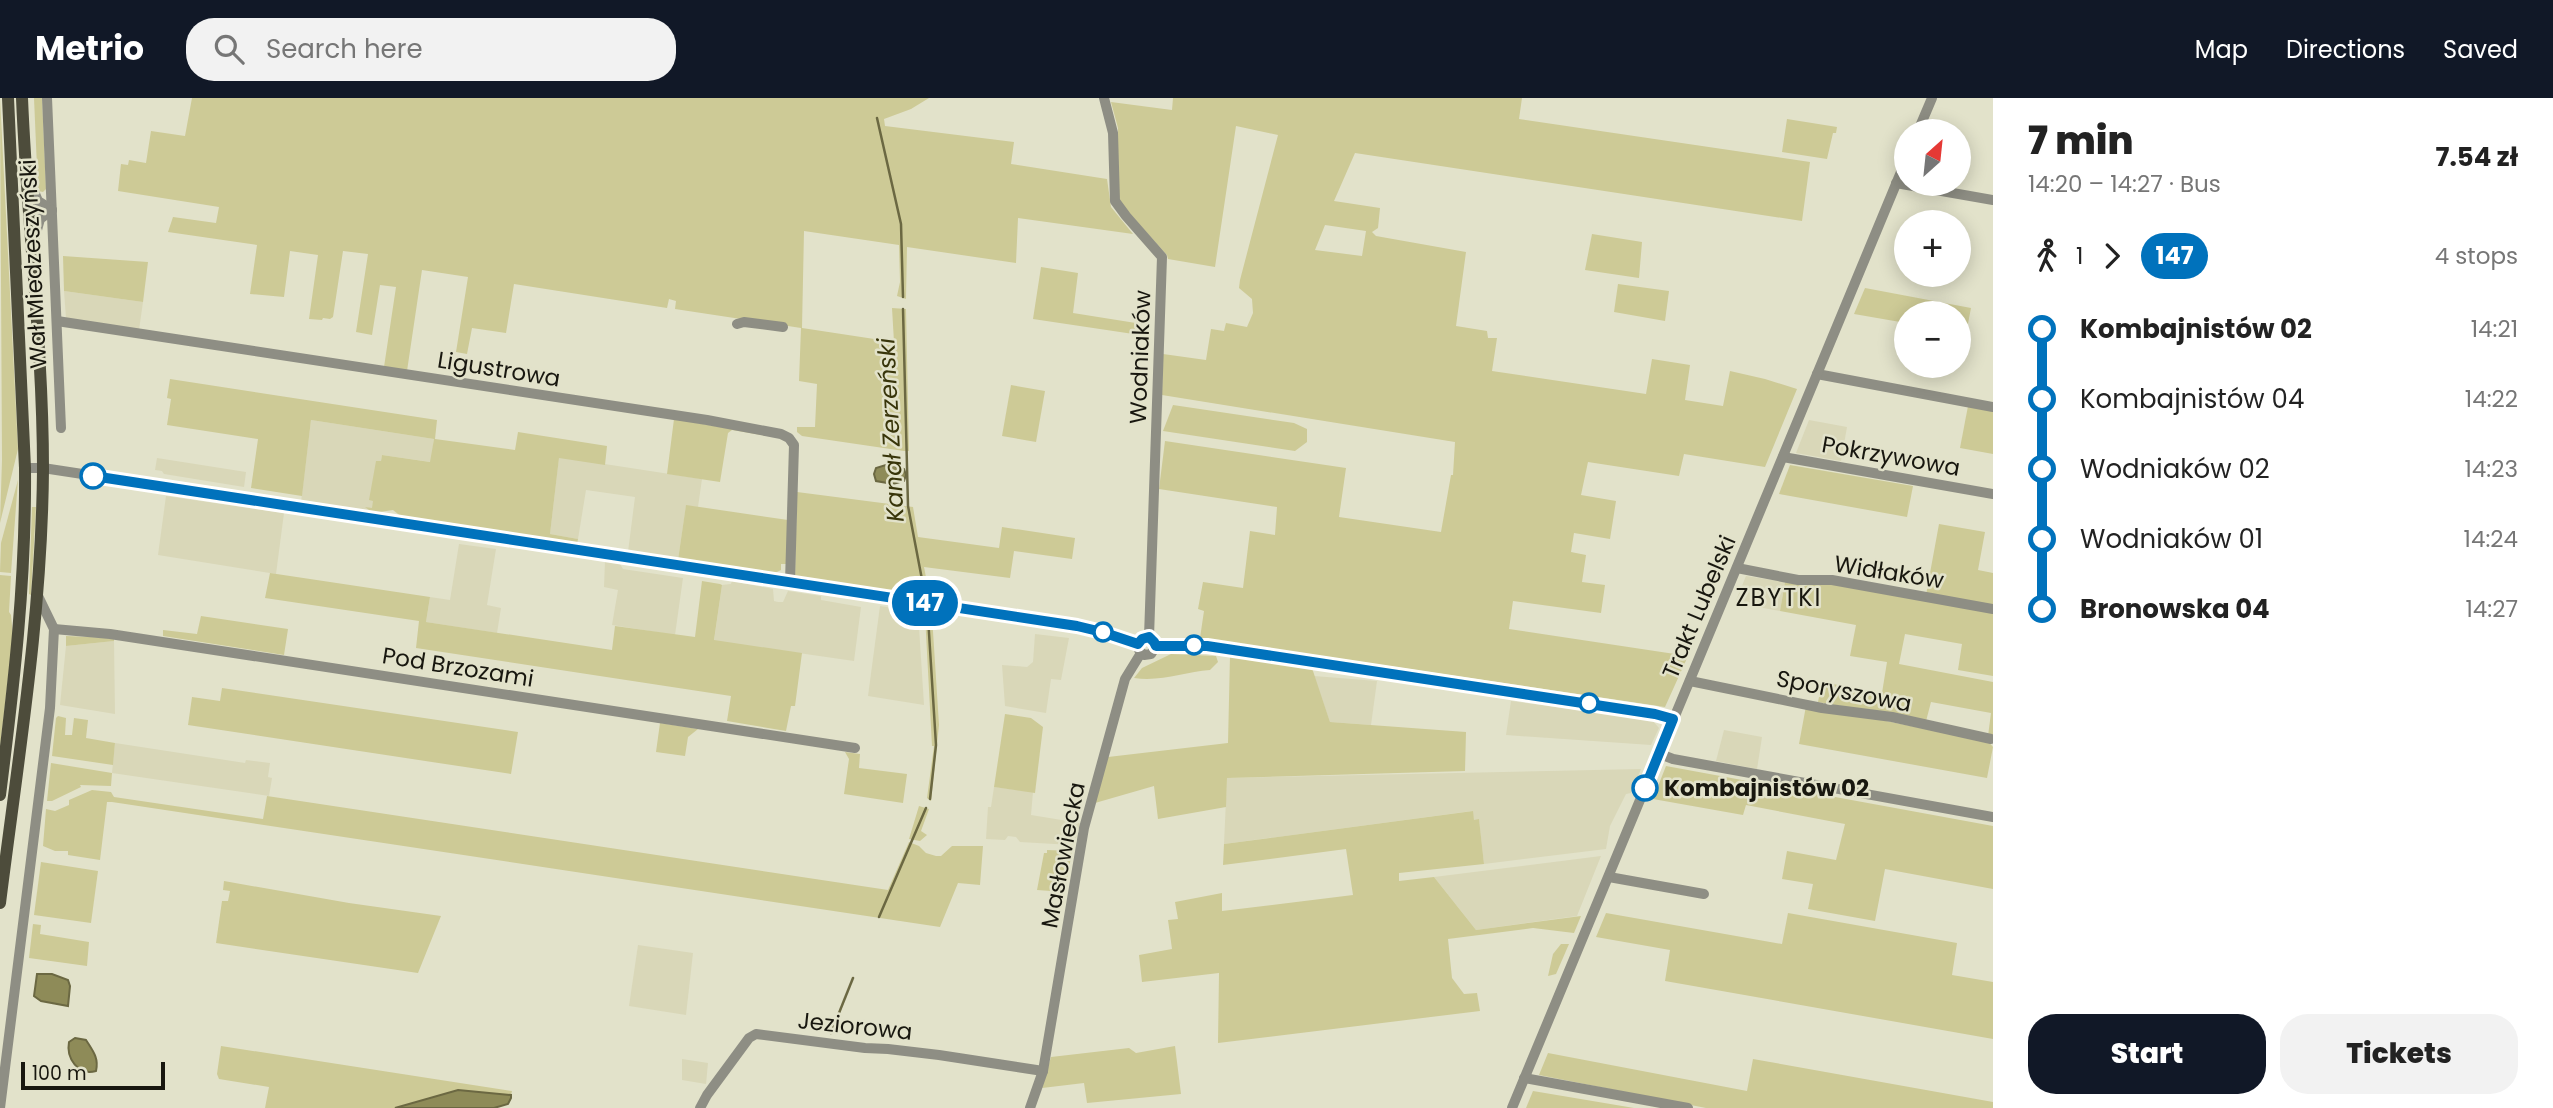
<!DOCTYPE html>
<html lang="en">
<head>
<meta charset="utf-8">
<style>
	:root { --surface:#fff; --page:#f2f2f2; --text:#222; --muted:#767676; --accent:#111827 }
	body { margin:0; font-family:Poppins,sans-serif; background:var(--page); color:var(--text); height:100vh; display:flex; flex-direction:column; font-size:26px; white-space:nowrap }
	* { box-sizing:border-box; margin:0 }
	p { font-size:23px; color:var(--muted) }
	.icon { flex:none; width:38px; height:38px; fill:none; stroke:currentColor; stroke-width:2; stroke-linecap:round; stroke-linejoin:round }
	.map { position:relative; flex:1; overflow:hidden }
	.panel { display:flex; flex-direction:column; background:var(--surface); width:560px }
	.panel>* { flex:none }
	.badge { padding:0 14px; border-radius:23px; font-size:24px; line-height:46px }
	.needle { width:46px; rotate:27deg }
	.buttons { position:absolute; left:1894px; top:21px; display:grid; gap:14px }
	.buttons a { display:grid; place-items:center; width:77px; height:77px; border-radius:50%; background:var(--surface); box-shadow:0 4px 18px #0003; font-size:35px }
	.scale { position:absolute; left:21px; bottom:18px; width:144px; box-sizing:border-box; padding-left:7px; border:4px solid #18170f; border-top:0; font-size:19px; line-height:24px; white-space:nowrap; color:#18170f; -webkit-text-stroke:5px #e2e2ca; paint-order:stroke }
	.map>.badge { position:absolute; translate:-50% -50%; box-shadow:0 0 0 4px #fff }
	.legs { display:flex; align-items:center; gap:10px; height:77px; padding:0 35px; font-size:23px }
	.legs p { margin-inline-start:auto }
	.summary { display:flex; align-items:center; justify-content:space-between; height:119px; padding:0 35px }
	h1 { font-size:38px; font-weight:800; line-height:52px }
	.button { display:flex; gap:14px; margin-top:auto; padding:14px 35px }
	.button a { flex:1; height:80px; border-radius:28px; background:var(--accent); color:#fff; font-size:28px; font-weight:800; line-height:80px; text-align:center }
	.button a+a { background:var(--page); color:var(--text) }
	ul { padding:0 35px; list-style:none }
	li { display:flex; align-items:center; gap:24px; height:70px; font-size:26px }
	li i { display:grid; place-items:center; width:10px; height:100%; margin:0 9px; background:currentColor }
	li i::after { content:''; width:18px; height:18px; margin:-9px; border:5px solid; border-radius:50%; background:var(--surface) }
	li p { margin-inline-start:auto }
	li:first-child i { background:linear-gradient(#0000 50%,currentColor 0) }
	li:last-child i { background:linear-gradient(currentColor 50%,#0000 0) }
	header { display:flex; align-items:center; gap:42px; box-sizing:border-box; height:98px; padding:0 35px; background:var(--accent); color:#fff }
	header strong { font-size:33px }
	nav { display:flex; gap:38px; margin-inline-start:auto; font-size:24px }
	.search { width:490px; height:63px; background:var(--page); display:flex; align-items:center; gap:18px; box-sizing:border-box; padding:0 24px; border-radius:28px; color:var(--muted); font-size:26px }
	main { display:flex; flex:1; min-height:0 }
	.map>svg:first-child { display:block }
	.built { fill:#d9d7b8 }
	.green { fill:#cdca96; fill-rule:evenodd }
	.water { fill:#8e8b58; stroke:#6b6842; stroke-width:2 }
	.lines { fill:none; stroke-linecap:round; stroke-linejoin:round }
	.stream { stroke:#6b6842; stroke-width:2.5 }
	.minor { stroke:#8e8e84; stroke-width:10 }
	.major { stroke:#4d4c3b; stroke-width:12 }
	.line-1-casing { stroke:#fff; stroke-width:16 }
	.line-1 { stroke:#0072bc; stroke-width:10 }
	.stop-1-dot { fill:#fff; stroke:#0072bc; stroke-width:3.5 }
	.labels { text-anchor:middle; stroke-width:5; stroke-linejoin:round; paint-order:stroke }
	.street-label { font-size:23px; fill:#18170f; stroke:#e2e2ca }
	.stop-label { font-size:23px; font-weight:bold; fill:#18170f; stroke:#e2e2ca; text-anchor:start }
	.water-label { font-size:24px; font-style:italic; fill:#38350a; stroke:#e2e2ca }
	.neighbourhood-label { font-size:24px; letter-spacing:2px; fill:#18170f; stroke:#e2e2ca }
</style>
</head>
<body>
<header>
<strong>Metrio</strong>
<div class="search"><svg class="icon" aria-label="search" viewBox="0 0 24 24"><circle cx="10" cy="10" r="6"/><path d="M15 15l6 6"/></svg>Search here</div>
<nav><a>Map</a><a>Directions</a><a>Saved</a></nav>
</header>
<main>
<div class="map">
<svg width="1993" height="1010" viewBox="0 0 1993 1010">
	<rect width="100%" height="100%" fill="#e2e2ca"/>
	<g class="built">
		<polygon points="64,193 143,204 139,232 66,220"/>
		<polygon points="311,322 434,341 431,364 382,357 373,415 301,404"/>
		<polygon points="1809,322 1847,329 1841,363 1796,355"/>
		<polygon points="559,359 702,381 698,409 686,408 678,462 628,454 635,399 586,392 578,441 550,436"/>
		<polygon points="157,360 246,374 244,389 164,376 162,373 155,372"/>
		<polygon points="166,398 284,415 276,476 158,457"/>
		<polygon points="459,446 496,451 487,507 501,510 497,535 426,524 430,499 450,502"/>
		<polygon points="605,463 620,466 623,471 683,480 675,537 612,527 618,492 604,489"/>
		<polygon points="1746,478 1785,484 1780,513 1735,505"/>
		<polygon points="732,483 773,491 774,503 778,504 783,504 788,493 821,498 821,502 861,509 854,563 714,543 722,487 731,486"/>
		<polygon points="880,508 918,514 924,607 868,598"/>
		<polygon points="1035,536 1069,540 1061,582 1051,581 1046,615 1005,608 1002,567 1027,569 1033,564"/>
		<polygon points="114,543 115,616 60,607 66,548"/>
		<polygon points="1314,578 1377,583 1371,627 1330,624"/>
		<polygon points="1511,603 1652,622 1659,630 1651,647 1506,637"/>
		<polygon points="1724,632 1762,639 1757,671 1716,663"/>
		<polygon points="115,645 245,665 246,662 270,665 268,679 272,680 269,698 112,675"/>
		<polygon points="1641,671 1631,695 1626,696 1610,728 1606,751 1484,766 1479,722 1474,722 1472,713 1224,746 1227,680"/>
		<polygon points="994,689 1033,694 1031,717 1080,725 1075,745 1072,747 1020,744 1016,739 1008,738 1005,742 986,741 988,709 991,709"/>
		<polygon points="1601,758 1577,818 1476,832 1434,779"/>
		<polygon points="638,847 693,855 686,917 629,908"/>
		<polygon points="682,961 708,965 706,986 682,982"/>
	</g>
	<g class="green">
		<polygon points="0,0 18,351 0,425 2,362"/>
		<polygon points="34,0 42,0 46,91 43,94 38,93"/>
		<polygon points="192,0 929,0 911,11 884,21 885,28 1014,44 1011,66 1107,81 1111,109 1133,136 1018,120 1016,165 907,149 906,201 897,198 900,184 899,147 804,133 802,230 894,244 892,210 906,211 909,353 904,353 802,338 797,334 797,329 815,329 817,286 799,283 801,230 675,211 676,203 669,201 667,210 514,186 506,235 472,230 467,256 456,254 468,179 422,172 407,273 384,269 396,189 380,187 372,237 356,234 368,156 343,153 333,219 330,221 323,220 322,222 309,221 318,157 290,153 284,199 250,196 257,147 168,134 173,119 216,125 219,109 118,93 121,66 128,67 129,62 146,65 151,33 185,38"/>
		<path d="M1173,0h349l-3,21 291,43 -8,59 -447,-68 -21,48 46,7 -2,20 -6,4 4,4 90,16 -10,74 31,5 1,7h9l-5,33 154,23 6,-35 38,6 -5,35 38,6 7,-35 35,8 32,10 -32,78 -81,-13 -5,22 -91,-14 -7,33 35,6 -6,38 -36,-6 -3,19 15,3 -4,27 23,3 -4,28 -88,-12 -4,28 179,27 -23,51 -465,-69 4,-27 -6,-2 5,-27 40,6 7,-57 25,4 2,-28 -118,-18 6,-48 181,27 -7,49 102,15 10,-57h2l2,-33 -293,-47 1,-41 43,6 5,-31 13,2 2,-8 21,4 6,-14 -1,-14 -13,-11 1,-8 38,-145 -42,-9 -21,141 -47,-8 -1,-4 -47,-52 -2,-10v-65l-7,-26 61,8zM1325,127l41,6 -4,25 -47,-6z"/>
		<polygon points="1787,21 1837,29 1836,35 1833,35 1827,61 1782,54"/>
		<polygon points="1592,136 1642,144 1639,180 1585,172"/>
		<polygon points="63,158 148,164 143,204 64,193"/>
		<polygon points="1041,169 1078,175 1073,215 1142,226 1140,237 1033,221"/>
		<polygon points="1618,186 1669,193 1665,223 1614,214"/>
		<polygon points="1865,190 1971,210 1966,236 1958,235 1958,215 1906,215 1906,225 1854,216"/>
		<polygon points="170,281 437,322 435,341 515,352 518,334 607,348 605,367 559,360 550,436 578,441 577,446 403,420 393,412 373,415 365,409 372,410 373,403 369,402 376,363 381,363 382,357 430,364 434,341 311,322 302,398 251,390 258,341 167,327 171,301 167,300"/>
		<polygon points="1011,287 1045,293 1036,344 1002,338"/>
		<polygon points="1173,307 1294,325 1307,331 1307,344 1295,353 1163,333"/>
		<polygon points="1968,308 1993,313 1993,356 1960,350"/>
		<polygon points="674,321 767,337 767,338 732,332 728,335 720,384 667,376"/>
		<polygon points="1790,367 1913,388 1907,419 1779,396"/>
		<polygon points="18,382 11,475 0,474 1,445"/>
		<polygon points="797,394 913,409 918,439 999,450 1002,429 1075,440 1072,461 1014,453 1010,480 924,469 930,500 795,480"/>
		<polygon points="686,407 788,422 788,466 781,466 781,472 773,476 678,462"/>
		<polygon points="32,409 36,409 31,497 29,496"/>
		<polygon points="1939,426 1985,434 1978,472 1993,475 1993,509 1926,497"/>
		<polygon points="270,475 430,499 426,524 612,552 615,528 695,539 702,483 720,486 722,487 714,542 802,555 795,608 791,608 786,633 727,623 731,598 416,550 419,523 265,500"/>
		<polygon points="0,477 11,478 9,514 11,517 13,538 0,649"/>
		<polygon points="1785,484 1804,488 1824,485 1993,515 1993,578 1958,572 1962,546 1905,536 1899,566 1993,584 1993,639 1988,638 1991,615 1931,604 1925,627 1904,619 1818,604 1822,584 1882,595 1887,564 1850,558 1856,527 1780,513"/>
		<polygon points="925,517 932,518 939,627 931,703 927,700 934,648 932,648"/>
		<polygon points="201,518 288,531 284,557 163,538 163,532 197,536"/>
		<polygon points="66,538 114,540 114,543 66,548"/>
		<path d="M1171,556l45,2 2,6 -8,8c-25,2 -49,12 -76,8l8,-10z"/>
		<polygon points="1230,558 1312,570 1330,624 1466,634 1465,673 1227,680 1226,709 1158,721 1154,688 1095,705 1108,659 1228,645"/>
		<polygon points="222,590 518,634 511,676 188,627 192,599 220,603"/>
		<path d="M1806,608c61,10 121,24 182,35l5,6 -6,31 -188,-34z"/>
		<polygon points="1005,616 1031,620 1043,629 1035,695 994,689"/>
		<polygon points="58,618 66,620 65,637 72,637 74,620 88,622 86,640 115,645 113,667 52,658 56,620"/>
		<polygon points="660,625 698,631 688,639 685,658 656,654"/>
		<polygon points="845,654 860,656 859,670 907,676 903,705 844,696 849,661"/>
		<polygon points="51,665 112,675 111,688 80,687 81,689 52,703 47,703"/>
		<polygon points="1666,668 1993,728 1993,791 1885,771 1875,823 1808,811 1813,786 1782,781 1787,753 1836,762 1845,726 1746,707 1743,717 1653,701"/>
		<polygon points="92,692 111,694 114,699 263,721 267,698 888,792 909,744 919,748 926,755 936,758 941,758 952,748 983,748 980,787 958,785 940,829 112,704 107,704 100,762 68,757 68,753 55,753 43,748 46,711 55,713 69,707 69,702"/>
		<polygon points="919,708 929,711 921,733 927,737 920,743 909,741"/>
		<polygon points="1473,713 1474,722 1479,721 1484,766 1399,775 1399,783 1434,779 1476,832 1581,818 1574,835 1533,830 1448,841 1452,880 1464,896 1477,895 1480,913 1218,945 1219,875 1142,884 1139,857 1172,851 1168,822 1178,821 1175,804 1222,795 1222,813 1353,797 1346,751 1223,767 1224,746"/>
		<polygon points="1047,752 1072,753 1065,794 1037,792 1044,755 1047,755"/>
		<polygon points="41,764 98,773 91,825 34,817"/>
		<polygon points="224,783 349,805 441,818 418,875 216,845 222,803 228,803 230,793 223,792"/>
		<polygon points="1606,815 1782,846 1788,815 1957,845 1952,877 1993,884 1993,941 1665,883 1670,852 1596,839"/>
		<polygon points="33,826 41,827 40,836 89,844 87,868 29,860"/>
		<polygon points="1561,846 1569,846 1556,876 1548,878 1553,856"/>
		<polygon points="221,948 512,993 511,997 458,992 395,1010 265,1010 269,989 219,981 217,976"/>
		<polygon points="1175,948 1181,996 1087,1005 1084,985 1042,990 1051,959 1129,950 1136,955"/>
		<polygon points="1548,955 1747,993 1753,961 1993,1004 1993,1010 1706,1010 1539,977"/>
		<polygon points="1533,993 1634,1010 1526,1010"/>
	</g>
	<g class="water">
		<polygon points="889,366 904,371 906,377 904,383 893,386 876,383 874,376 876,370"/>
		<polygon points="37,876 52,876 68,882 70,888 68,908 41,903 34,898"/>
		<path d="M75,940l11,2c7,11 13,18 10,31 -18,5 -30,-13 -27,-29z"/>
		<polygon points="458,992 511,997 511,1000 508,1006 494,1010 395,1010"/>
	</g>
	<g class="lines">
		<g class="stream">
			<polyline points="877,20 901,126 903,199"/>
			<polyline points="903,211 908,408 924,492"/>
			<polyline points="928,519 936,647 930,701"/>
			<polyline points="879,819 926,710"/>
			<polyline points="831,935 853,880"/>
		</g>
		<g class="minor">
			<polyline points="47,0 61,330"/>
			<polyline points="1104,0 1113,35 1115,103 1126,118 1162,159 1149,539"/>
			<polyline points="1918,33 1932,0"/>
			<polyline points="30,84 38,103 52,112"/>
			<polyline points="1896,85 1993,102"/>
			<polyline points="34,143 40,121 52,112"/>
			<polyline points="57,223 707,322 781,336 789,340 794,347 790,484"/>
			<polyline points="737,226 744,224 783,229"/>
			<polyline points="1817,276 1993,309"/>
			<polyline points="1783,359 1993,396"/>
			<polyline points="25,370 43,370 1077,528 1102,534 1138,546 1139,552 1144,557 1151,556 1156,548"/>
			<polyline points="1737,470 1798,482 1832,482 1993,511"/>
			<polyline points="54,531 110,536 855,650"/>
			<polyline points="1156,548 1193,547 1224,550 1586,605 1655,616 1673,621"/>
			<polyline points="1690,583 1822,610 1892,619 1991,641"/>
			<polyline points="1660,656 1673,661 1993,719"/>
			<polyline points="1609,779 1704,796"/>
			<polyline points="1524,980 1688,1010"/>
			<polyline points="0,1010 50,610 54,531 38,498"/>
			<polyline points="700,1010 707,997 749,940 756,936 865,950 888,951 939,957 1043,973"/>
			<polyline points="1030,1010 1043,973 1084,730 1125,581 1141,555"/>
			<polyline points="1512,1010 1906,62"/>
		</g>
		<g class="major">
			<path d="M0,697c14,-111 26,-214 25,-327l-17,-370"/>
			<path d="M0,805c18,-144 42,-288 43,-434 0,-124 -16,-247 -21,-371"/>
		</g>
	</g>
	<g class="lines">
		<defs>
			<polyline id="line-1" points="93,378 1077,528 1102,534 1138,546 1142,541 1149,539 1154,544 1156,548 1207,548 1655,616 1673,621 1645,690"/>
		</defs>
		<use href="#line-1" class="line-1-casing"/>
		<use href="#line-1" class="line-1"/>
	</g>
	<g class="stop-1-dot">
		<circle cx="93" cy="378" r="12"/>
		<circle cx="1103" cy="534" r="9"/>
		<circle cx="1194" cy="547" r="9"/>
		<circle cx="1589" cy="605" r="9"/>
		<circle cx="1645" cy="690" r="12"/>
	</g>
	<g class="labels">
		<g class="street-label">
			<text transform="translate(33 166) rotate(-93)" y="8">Wał Miedzeszyński</text>
			<text transform="translate(1140 259) rotate(-88)" y="8">Wodniaków</text>
			<text transform="translate(499 271) rotate(9)" y="8">Ligustrowa</text>
			<text transform="translate(1891 358) rotate(10)" y="8">Pokrzywowa</text>
			<text transform="translate(1889 474) rotate(9)" y="8">Widłaków</text>
			<text transform="translate(1699 509) rotate(-67)" y="8">Trakt Lubelski</text>
			<text transform="translate(458 569) rotate(9)" y="8">Pod Brzozami</text>
			<text transform="translate(1844 593) rotate(11)" y="8">Sporyszowa</text>
			<text transform="translate(1063 757) rotate(-79)" y="8">Masłowiecka</text>
			<text transform="translate(855 928) rotate(6)" y="8">Jeziorowa</text>
		</g>
		<g class="stop-label">
			<text x="1664" y="698">Kombajnistów 02</text>
		</g>
		<g class="water-label">
			<text transform="translate(891 332) rotate(-93)" y="8">Kanał Zerzeński</text>
		</g>
		<g class="neighbourhood-label">
			<text x="1779" y="508">ZBYTKI</text>
		</g>
	</g>
</svg>
<div class="buttons">
<a><svg class="needle" viewBox="-14 -14 28 28"><path d="M0-13l5 13h-10z" fill="#e53935"/><path d="M0 13l5-13h-10z" fill="#767676"/></svg></a>
<a>+</a>
<a>−</a>
</div>
<div class="scale">100 m</div>
<b class="badge" style="left:925px;top:505px;background:#0072bc;color:#fff">147</b>
</div>
<section class="panel">
<div class="summary"><div><h1>7 min</h1><p>14:20 – 14:27 · Bus</p></div><b>7.54 zł</b></div>
<div class="legs"><svg class="icon" aria-label="walk" viewBox="0 0 24 24"><circle cx="13" cy="4" r="2"/><path d="M13 8l-2 6 4 7M11 14l-3 7M7 12l3-4h3l4 4"/></svg>1<svg class="icon" aria-label="forward" viewBox="0 0 24 24"><path d="M9 5l7 7-7 7"/></svg><b class="badge" style="background:#0072bc;color:#fff">147</b><p>4 stops</p></div>
<ul>
<li><i style="color:#0072bc"></i><b>Kombajnistów 02</b><p>14:21</p></li>
<li><i style="color:#0072bc"></i><span>Kombajnistów 04</span><p>14:22</p></li>
<li><i style="color:#0072bc"></i><span>Wodniaków 02</span><p>14:23</p></li>
<li><i style="color:#0072bc"></i><span>Wodniaków 01</span><p>14:24</p></li>
<li><i style="color:#0072bc"></i><b>Bronowska 04</b><p>14:27</p></li>
</ul>
<div class="button"><a>Start</a><a>Tickets</a></div>
</section>
</main>
</body>
</html>
